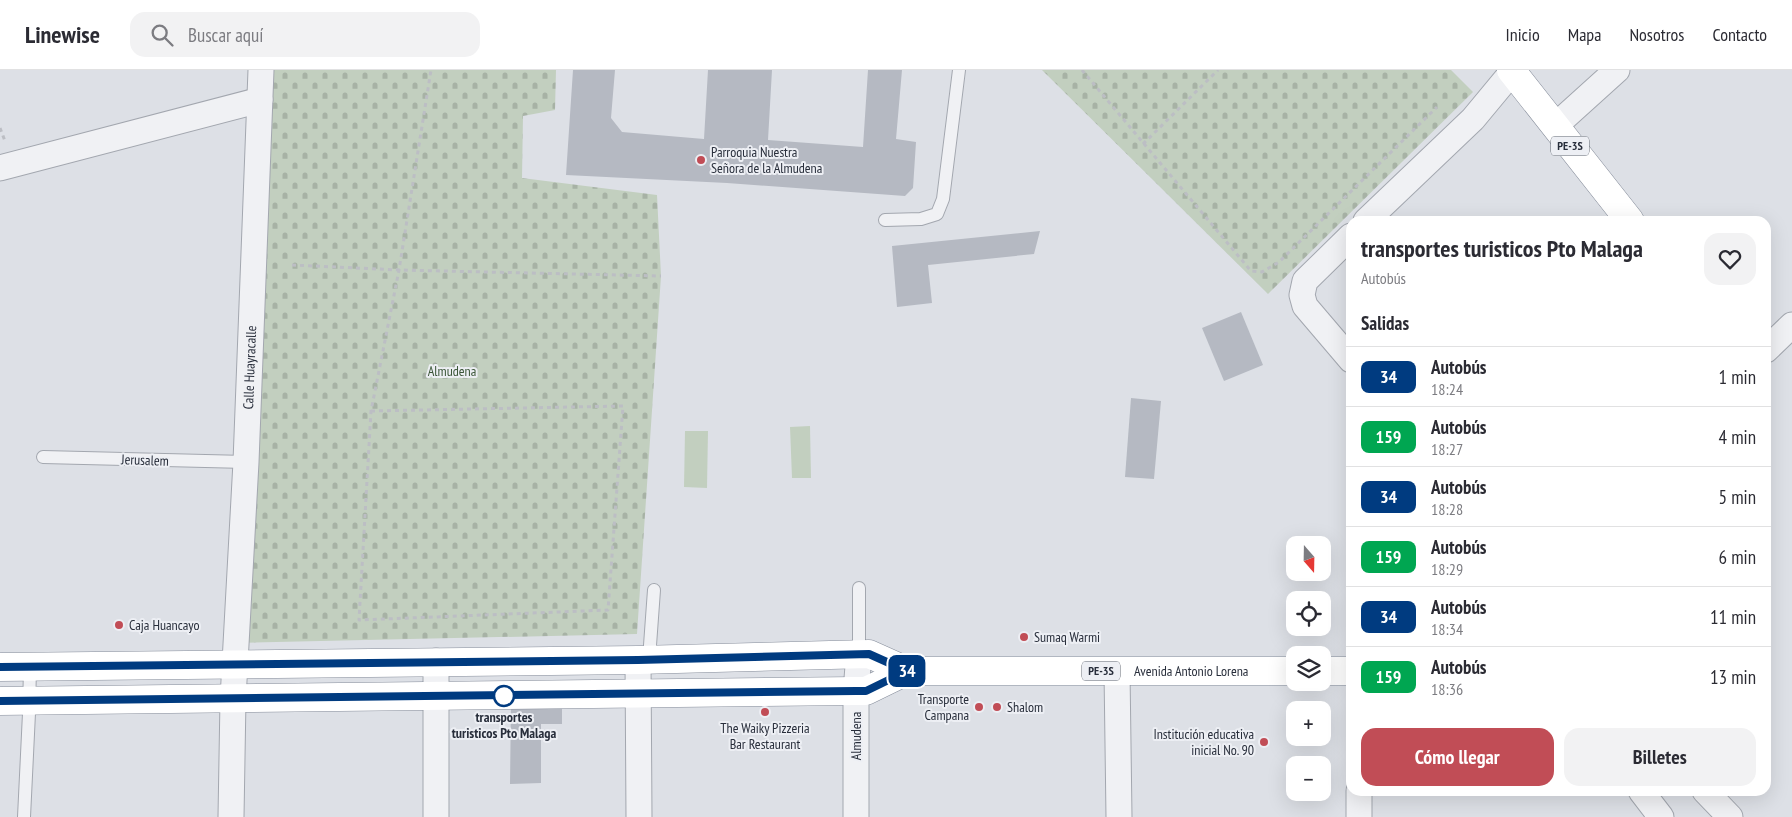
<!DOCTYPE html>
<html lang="es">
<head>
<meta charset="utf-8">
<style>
	:root { --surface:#fff; --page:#f2f2f3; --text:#2b2b33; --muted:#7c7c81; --line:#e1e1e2; --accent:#c14d56 }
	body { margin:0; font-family:"PT Sans Narrow",sans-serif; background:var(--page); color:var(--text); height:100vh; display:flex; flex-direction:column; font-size:19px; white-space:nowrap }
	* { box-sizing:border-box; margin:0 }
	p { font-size:16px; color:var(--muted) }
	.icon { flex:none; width:28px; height:28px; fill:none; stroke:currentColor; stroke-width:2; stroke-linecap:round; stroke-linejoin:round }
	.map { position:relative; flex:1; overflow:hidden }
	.panel { position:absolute; left:1346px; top:146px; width:425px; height:580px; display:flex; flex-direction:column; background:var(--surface); border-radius:15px; box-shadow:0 5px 20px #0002 }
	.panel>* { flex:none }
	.badge { padding:0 10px; border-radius:8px; font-size:18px; line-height:32px }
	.needle { width:32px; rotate:160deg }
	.fabs { position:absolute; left:1286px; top:466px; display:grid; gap:10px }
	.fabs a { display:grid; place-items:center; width:45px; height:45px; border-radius:10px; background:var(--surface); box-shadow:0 5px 20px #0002; font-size:25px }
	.map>.badge { position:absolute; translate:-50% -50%; box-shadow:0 0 0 2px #fff }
	h2 { padding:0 15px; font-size:19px; line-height:45px }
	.round { display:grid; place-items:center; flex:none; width:52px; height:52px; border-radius:15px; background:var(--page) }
	.headline { display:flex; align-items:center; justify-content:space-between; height:85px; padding:0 15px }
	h1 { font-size:24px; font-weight:700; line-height:38px }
	.button { display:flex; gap:10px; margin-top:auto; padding:10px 15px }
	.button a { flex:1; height:58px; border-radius:15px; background:var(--accent); color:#fff; font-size:20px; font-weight:700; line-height:58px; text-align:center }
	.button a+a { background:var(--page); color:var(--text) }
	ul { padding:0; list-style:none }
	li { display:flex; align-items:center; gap:15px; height:60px; padding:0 15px; border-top:1px solid var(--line) }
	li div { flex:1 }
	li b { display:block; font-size:19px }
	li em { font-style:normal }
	li .badge { min-width:55px; font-weight:700; text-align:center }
	header { display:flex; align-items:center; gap:30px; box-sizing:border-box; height:70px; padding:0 25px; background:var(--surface); border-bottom:1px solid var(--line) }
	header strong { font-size:24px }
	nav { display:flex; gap:28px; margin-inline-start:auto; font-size:18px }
	.search { width:350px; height:45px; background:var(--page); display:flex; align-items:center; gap:12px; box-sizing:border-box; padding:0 18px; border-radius:15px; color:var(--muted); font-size:19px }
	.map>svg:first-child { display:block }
	.grass { fill:#c2cfbf }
	.cemetery { fill:url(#cemetery-stones) }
	.building { fill:#b5b9c2 }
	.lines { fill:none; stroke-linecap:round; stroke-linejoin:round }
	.lane-casing { stroke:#a3a7af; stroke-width:14 }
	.street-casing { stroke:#a3a7af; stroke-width:27 }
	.highway-casing { stroke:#868d9b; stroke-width:29 }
	.path { stroke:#bcbec4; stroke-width:3; stroke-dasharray:4 4; stroke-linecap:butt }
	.lane { stroke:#f0f1f4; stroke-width:12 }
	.street { stroke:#f0f1f4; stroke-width:25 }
	.highway { stroke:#fff; stroke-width:28 }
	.line-casing { stroke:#fff; stroke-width:11 }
	.line { stroke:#003b80; stroke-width:8 }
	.poi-dot { fill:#c14d56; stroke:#edeff4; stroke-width:2 }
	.stop-dot { fill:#fff; stroke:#003b80; stroke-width:2.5 }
	.labels { text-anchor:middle; stroke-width:4; stroke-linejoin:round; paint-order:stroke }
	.shield { fill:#edeff4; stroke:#636872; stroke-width:1 }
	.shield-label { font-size:12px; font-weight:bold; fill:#282e3b }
	.poi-label { font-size:14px; fill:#282e3b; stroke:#edeff4; text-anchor:start }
	.street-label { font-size:14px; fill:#282e3b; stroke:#edeff4 }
	.park-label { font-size:14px; fill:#3a5537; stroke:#edeff4 }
	.stop-label { font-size:14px; font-weight:bold; fill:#282e3b; stroke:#edeff4 }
</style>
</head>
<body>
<header>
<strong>Linewise</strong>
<div class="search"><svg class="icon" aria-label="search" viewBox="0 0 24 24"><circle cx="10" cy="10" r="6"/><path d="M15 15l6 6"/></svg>Buscar aquí</div>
<nav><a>Inicio</a><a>Mapa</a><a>Nosotros</a><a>Contacto</a></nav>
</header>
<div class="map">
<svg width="1792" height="747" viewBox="0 0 1792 747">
	<defs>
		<pattern id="cemetery-stones" width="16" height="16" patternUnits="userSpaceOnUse" patternTransform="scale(1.25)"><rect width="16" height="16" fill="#c2cfbf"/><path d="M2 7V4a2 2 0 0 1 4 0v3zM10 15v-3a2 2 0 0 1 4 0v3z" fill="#a7b2a5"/></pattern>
	</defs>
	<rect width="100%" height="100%" fill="#dde0e6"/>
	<g class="grass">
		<polygon points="810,356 811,408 792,408 790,357"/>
		<polygon points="685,361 708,361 707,418 684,417"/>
	</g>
	<g class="cemetery">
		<polygon points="261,0 556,0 555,40 523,46 522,108 657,125 661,206 637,564 236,573"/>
		<polygon points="1042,0 1451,0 1473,22 1268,224"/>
	</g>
	<g class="building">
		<polygon points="573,0 615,0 611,48 622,62 704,69 708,0 772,0 768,70 863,77 868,0 902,0 896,69 916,72 913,118 905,126 727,113 566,105"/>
		<polygon points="1040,161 1034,184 928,195 932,233 897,237 892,176"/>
		<polygon points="1241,242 1263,295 1224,311 1202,258"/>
		<polygon points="1131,328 1161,331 1154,409 1125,407"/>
		<polygon points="511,632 562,632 562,654 541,654 541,713 510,714"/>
	</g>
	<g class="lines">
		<defs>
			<g id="lane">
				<polyline points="885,150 921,149 937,144 943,129 959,0"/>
				<polyline points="43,387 246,392"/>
				<polyline points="859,584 859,518"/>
				<polyline points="649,589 654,520"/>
				<polyline points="24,747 29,643 30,596"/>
			</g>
			<g id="street">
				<polyline points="1555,56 1617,0"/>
				<polyline points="0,98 260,30"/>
				<polyline points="1366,151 1473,49 1512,2"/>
				<polyline points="1351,166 1305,211 1302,225 1305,236 1351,290"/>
				<polyline points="1766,280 1792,255"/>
				<polyline points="638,590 639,747"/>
				<polyline points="436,591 436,747"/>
				<polyline points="1117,601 1119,747"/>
				<polyline points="1641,721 1661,747"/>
				<polyline points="1705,721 1730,747"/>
				<path id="s1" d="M231,747l2,-118 13,-237 15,-392"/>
				<polyline points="856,747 856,621 859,584"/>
				<polyline points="1359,747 1359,721"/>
			</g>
			<g id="highway">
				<polyline points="1511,0 1630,151"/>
				<path id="s2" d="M0,597l638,-7 231,-6 38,17h388"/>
				<polyline points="1322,601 1351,601"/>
				<polyline points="0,631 856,621 866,621 907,601"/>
			</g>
		</defs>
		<use href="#lane" class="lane-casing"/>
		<use href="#street" class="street-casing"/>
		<use href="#highway" class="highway-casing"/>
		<g class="path">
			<polyline points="1082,0 1251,201 1262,202 1279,192 1437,37"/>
			<polyline points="0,58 5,71"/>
			<polyline points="1143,74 1218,0"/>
			<polyline points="292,195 399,200 661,206"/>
			<polyline points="371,341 623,336 608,540 359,550 371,341 399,200 431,0"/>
		</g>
		<use href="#lane" class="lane"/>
		<use href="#street" class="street"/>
		<use href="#highway" class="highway"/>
	</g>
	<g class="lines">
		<defs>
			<polyline id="line" points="0,597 638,590 869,584 907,601 866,621 856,621 0,631"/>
		</defs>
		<use href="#line" class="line-casing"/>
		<use href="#line" class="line"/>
	</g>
	<g class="poi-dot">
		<circle cx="701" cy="90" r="5"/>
		<circle cx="119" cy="555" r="5"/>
		<circle cx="1024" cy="567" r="5"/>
		<circle cx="979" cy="637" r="5"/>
		<circle cx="997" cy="637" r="5"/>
		<circle cx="765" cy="642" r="5"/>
		<circle cx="1264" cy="672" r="5"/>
	</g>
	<circle class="stop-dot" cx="504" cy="626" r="10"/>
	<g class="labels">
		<g class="shield">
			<rect x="1551" y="66.5" width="38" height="19" rx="4"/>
			<rect x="1082" y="591.5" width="38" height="19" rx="4"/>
		</g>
		<g class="shield-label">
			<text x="1570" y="80">PE-3S</text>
			<text x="1101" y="605">PE-3S</text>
		</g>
		<g class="poi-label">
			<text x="711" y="87">Parroquia Nuestra<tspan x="711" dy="16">Señora de la Almudena</tspan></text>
			<text x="129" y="560">Caja Huancayo</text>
			<text x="1034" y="572">Sumaq Warmi</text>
			<text x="969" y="634" text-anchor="end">Transporte<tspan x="969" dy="16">Campana</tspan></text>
			<text x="1007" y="642">Shalom</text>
			<text x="765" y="663" text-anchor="middle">The Waiky Pizzeria<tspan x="765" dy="16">Bar Restaurant</tspan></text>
			<text x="1254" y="669" text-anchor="end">Institución educativa<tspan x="1254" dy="16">inicial No. 90</tspan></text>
		</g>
		<g class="street-label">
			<text dy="5" stroke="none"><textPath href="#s1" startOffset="450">Calle Huayracalle</textPath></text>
			<text transform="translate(145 390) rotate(2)" y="5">Jerusalem</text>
			<text dy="5" stroke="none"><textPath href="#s2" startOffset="1195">Avenida Antonio Lorena</textPath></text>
			<text transform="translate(856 666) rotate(-90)" y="5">Almudena</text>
		</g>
		<g class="park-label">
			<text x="452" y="306">Almudena</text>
		</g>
		<g class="stop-label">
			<text x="504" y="652">transportes<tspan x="504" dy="16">turisticos Pto Malaga</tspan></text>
		</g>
	</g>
</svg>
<div class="fabs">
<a><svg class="needle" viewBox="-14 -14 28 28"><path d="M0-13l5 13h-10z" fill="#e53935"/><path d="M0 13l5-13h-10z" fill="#7c7c81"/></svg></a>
<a><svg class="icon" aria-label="locate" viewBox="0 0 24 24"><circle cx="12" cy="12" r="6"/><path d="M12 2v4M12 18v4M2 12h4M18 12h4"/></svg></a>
<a><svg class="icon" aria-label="layers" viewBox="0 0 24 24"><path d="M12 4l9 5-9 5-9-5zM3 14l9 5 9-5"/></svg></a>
<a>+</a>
<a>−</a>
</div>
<b class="badge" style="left:907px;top:601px;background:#003b80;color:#fff">34</b>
<section class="panel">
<div class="headline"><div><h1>transportes turisticos Pto Malaga</h1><p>Autobús</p></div><a class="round"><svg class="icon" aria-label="heart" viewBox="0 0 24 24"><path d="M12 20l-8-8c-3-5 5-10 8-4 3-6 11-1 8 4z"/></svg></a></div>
<h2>Salidas</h2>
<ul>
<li><span class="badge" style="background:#003b80;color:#fff">34</span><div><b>Autobús</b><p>18:24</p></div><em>1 min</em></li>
<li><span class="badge" style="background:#00a651;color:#fff">159</span><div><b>Autobús</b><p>18:27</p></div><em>4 min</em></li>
<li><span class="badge" style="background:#003b80;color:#fff">34</span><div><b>Autobús</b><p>18:28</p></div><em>5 min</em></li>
<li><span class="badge" style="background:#00a651;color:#fff">159</span><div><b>Autobús</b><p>18:29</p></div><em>6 min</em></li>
<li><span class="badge" style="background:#003b80;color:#fff">34</span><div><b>Autobús</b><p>18:34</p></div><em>11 min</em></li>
<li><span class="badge" style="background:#00a651;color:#fff">159</span><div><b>Autobús</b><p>18:36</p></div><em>13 min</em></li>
</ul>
<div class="button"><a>Cómo llegar</a><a>Billetes</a></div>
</section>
</div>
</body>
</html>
